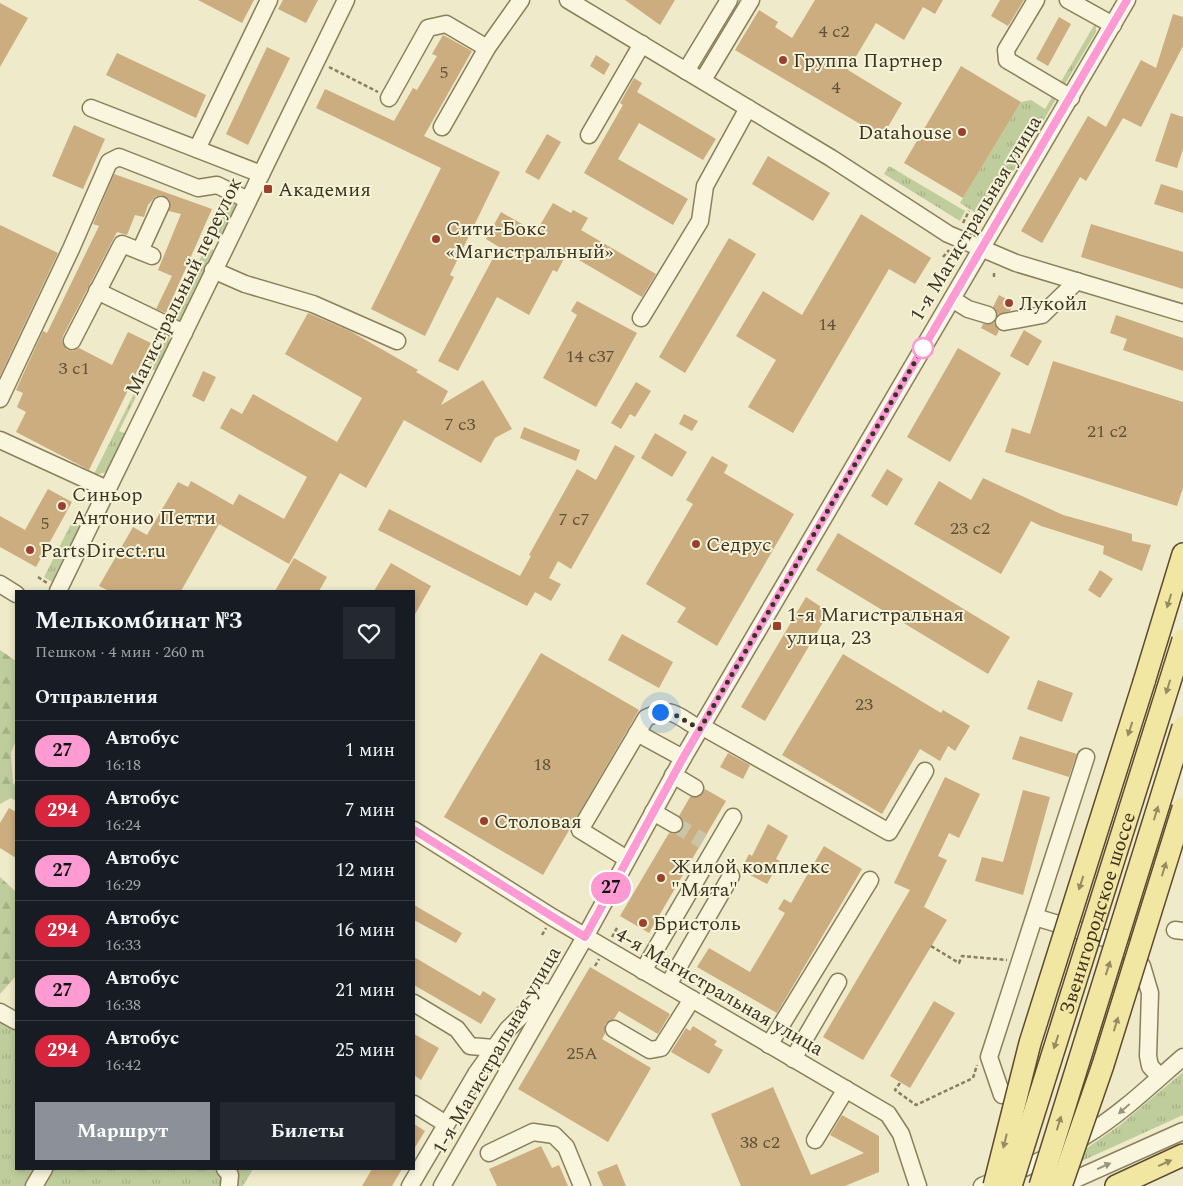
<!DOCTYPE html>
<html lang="ru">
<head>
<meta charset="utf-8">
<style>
	:root { --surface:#171b24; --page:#242831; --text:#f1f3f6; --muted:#9ea1a6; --line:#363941; --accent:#8c9099 }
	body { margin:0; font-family:Spectral,serif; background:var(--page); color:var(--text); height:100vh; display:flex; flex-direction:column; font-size:19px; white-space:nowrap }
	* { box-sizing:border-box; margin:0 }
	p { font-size:16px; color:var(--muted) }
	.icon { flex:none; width:28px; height:28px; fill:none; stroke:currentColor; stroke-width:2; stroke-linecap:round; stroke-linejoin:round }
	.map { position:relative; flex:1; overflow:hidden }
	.panel { position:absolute; left:15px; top:590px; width:400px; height:580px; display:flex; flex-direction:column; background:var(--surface); border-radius:0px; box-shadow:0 2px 8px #0003 }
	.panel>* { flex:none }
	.badge { padding:0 10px; border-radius:16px; font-size:18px; line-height:32px }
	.you { position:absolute; width:25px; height:25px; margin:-12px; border:4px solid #fff; border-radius:50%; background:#1a73e8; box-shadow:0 0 0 8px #1a73e833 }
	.map>.badge { position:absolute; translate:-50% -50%; box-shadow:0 0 0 2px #fff }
	h2 { padding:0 20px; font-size:19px; line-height:45px }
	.round { display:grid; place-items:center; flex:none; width:52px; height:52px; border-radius:0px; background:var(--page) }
	.head { display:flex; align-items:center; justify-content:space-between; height:85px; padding:0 20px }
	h1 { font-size:24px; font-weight:700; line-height:38px }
	.action { display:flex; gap:10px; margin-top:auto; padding:10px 20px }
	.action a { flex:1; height:58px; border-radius:0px; background:var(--accent); color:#fff; font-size:20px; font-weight:700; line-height:58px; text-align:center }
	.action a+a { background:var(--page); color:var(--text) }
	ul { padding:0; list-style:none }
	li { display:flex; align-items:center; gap:15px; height:60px; padding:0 20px; border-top:1px solid var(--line) }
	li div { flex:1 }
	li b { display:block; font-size:19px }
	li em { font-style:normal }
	li .badge { min-width:55px; font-weight:700; text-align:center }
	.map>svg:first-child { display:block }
	.grass { fill:url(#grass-tufts) }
	.forest { fill:url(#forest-firs) }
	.building { fill:#ccad7f }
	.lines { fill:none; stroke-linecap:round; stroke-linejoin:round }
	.minor-tunnel { stroke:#cbc5a7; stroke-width:16; stroke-dasharray:16 8; stroke-linecap:butt }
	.minor-casing { stroke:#8b7e5d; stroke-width:19 }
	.major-casing { stroke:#5a4b31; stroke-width:24 }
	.path { stroke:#8b7e5d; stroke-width:2.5; stroke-dasharray:4 2.5; stroke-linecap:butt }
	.minor { stroke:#f9f6dd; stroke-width:16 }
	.major { stroke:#f1e6a2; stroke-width:21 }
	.major-bridge-casing { stroke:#5a4b31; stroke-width:24; stroke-linecap:butt }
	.major-bridge { stroke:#f1e6a2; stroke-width:21 }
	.oneway { fill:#968c62 }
	.oneway2 { fill:#9a947f }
	.line-casing { stroke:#fff; stroke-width:11 }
	.line { stroke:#ff9ad2; stroke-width:8 }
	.walk { stroke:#3c3321; stroke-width:5; stroke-dasharray:0 9 }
	.poi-dot { fill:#9a402d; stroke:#f6f3d9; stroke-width:2 }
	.stop-dot { fill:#fff; stroke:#ff9ad2; stroke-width:2.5 }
	.labels { text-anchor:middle; stroke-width:4; stroke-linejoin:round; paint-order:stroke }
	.number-label { font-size:18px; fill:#605238 }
	.poi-label { font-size:20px; fill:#3c3321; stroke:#f6f3d9; text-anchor:start }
	.street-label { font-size:20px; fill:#3c3321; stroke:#f6f3d9 }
</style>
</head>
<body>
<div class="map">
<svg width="1183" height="1186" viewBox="0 0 1183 1186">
	<defs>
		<pattern id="grass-tufts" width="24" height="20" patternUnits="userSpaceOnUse" patternTransform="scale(1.25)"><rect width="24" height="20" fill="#bfcd9c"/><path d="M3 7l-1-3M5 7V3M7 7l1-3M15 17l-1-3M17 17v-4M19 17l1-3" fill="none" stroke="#a5b086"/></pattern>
		<pattern id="forest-firs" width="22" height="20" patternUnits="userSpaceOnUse" patternTransform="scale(1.25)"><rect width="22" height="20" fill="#bfcd9c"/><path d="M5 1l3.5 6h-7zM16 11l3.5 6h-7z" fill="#a5b086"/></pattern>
	</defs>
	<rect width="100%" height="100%" fill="#efeac9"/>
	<g class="grass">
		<path d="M1096,22v10l-106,178c-10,10 -21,-2 -30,-7l61,-101 10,-2 14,9z"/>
		<polygon points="889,166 965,211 960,221 884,174"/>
		<polygon points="229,200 239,205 224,235 214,230"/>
		<polygon points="206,247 216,251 183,317 177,322 169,321"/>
		<path d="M166,329c10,14 -3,29 -9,42l-7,-2 -31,62 7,3 -20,38 -13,4z"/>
		<polygon points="73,520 80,525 52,582 44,577"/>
		<polygon points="0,1017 16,1025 16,1169 253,1169 243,1186 0,1186"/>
		<polygon points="1183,1072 1183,1115 1073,1165 1077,1155 1120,1125"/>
	</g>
	<g class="forest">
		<polygon points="0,650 16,661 16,740 11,753 13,783 16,786 16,801 11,798 0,804"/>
		<polygon points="0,877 16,892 16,976 0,994"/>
	</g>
	<g class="building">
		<polygon points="198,0 254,0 242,23"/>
		<polygon points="283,0 318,0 306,23 278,9"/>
		<polygon points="625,0 675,0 660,25"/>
		<polygon points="815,0 943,0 935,14 923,7 904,40 876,23 848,70 902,103 882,137 735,50 759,10 778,22 775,27 792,38"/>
		<polygon points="1000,0 1024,0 1008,26 991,16"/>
		<polygon points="0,3 28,18 0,67"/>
		<polygon points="1173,14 1183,17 1183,46 1141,127 1123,118 1086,181 1080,177 1042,243 1021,231 1088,116 1106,127 1141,60 1156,68"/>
		<polygon points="1059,17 1071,24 1048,66 1036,59"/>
		<polygon points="443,35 472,51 424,136 500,172 450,275 454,277 425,336 371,309 441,168 316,108 325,89 394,121 413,88 417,90 437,56 432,54"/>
		<polygon points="267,47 290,58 248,145 226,134"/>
		<polygon points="117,53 206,95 196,118 106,75"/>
		<polygon points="596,55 610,64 604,75 590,66"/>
		<polygon points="961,66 1021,102 963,198 904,163"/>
		<polygon points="634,78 642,83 637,92 716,139 703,160 639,123 618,159 688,199 673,225 584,173 623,105 620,103"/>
		<polygon points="1171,113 1183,117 1183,149 1177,168 1155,161"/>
		<polygon points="74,125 105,139 83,189 52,176"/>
		<polygon points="547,134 561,142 539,180 525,172"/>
		<polygon points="768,156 830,193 813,221 752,184"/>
		<polygon points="114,174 212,209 166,313 156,309 172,276 158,270 181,214 169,211 169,200 161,195 155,197 148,205 144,217 135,215 127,235 117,232 63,336 62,342 67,350 73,351 79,348 112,365 128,332 151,343 89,470 16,432 26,412 17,407 23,393 16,390 43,331 47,333 99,226 93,224"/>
		<polygon points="1161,184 1183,191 1183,213 1154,204"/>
		<polygon points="553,203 571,213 573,210 588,218 581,230 656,274 642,297 567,253 557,272 553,270 529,315 497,297 458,371 438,361 499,247 486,239 501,212 536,232"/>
		<polygon points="861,214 931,258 915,284 889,269 793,433 748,407 776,360 736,336 763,291 802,315"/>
		<polygon points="1091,224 1183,252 1183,289 1081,257"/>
		<polygon points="0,225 58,253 0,376"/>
		<polygon points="729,238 756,254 685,373 659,357"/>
		<polygon points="999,295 1014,303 1010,311 998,314 993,307"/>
		<polygon points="577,301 637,333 596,407 543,378 577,315 571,311"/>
		<polygon points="308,313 350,331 418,370 416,372 448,391 441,405 483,380 512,429 495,438 481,463 404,420 366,488 340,473 289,564 219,524 181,591 109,591 99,586 133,527 147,535 178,482 188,487 191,481 233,505 239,494 284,519 307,477 220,428 231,408 242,414 253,394 337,442 362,398 285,354"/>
		<polygon points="1116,315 1183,338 1183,371 1123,350 1127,339 1110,333"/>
		<polygon points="994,323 999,331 996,336 981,328 983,324"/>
		<polygon points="1024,330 1042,341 1028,366 1010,356"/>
		<polygon points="958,348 1001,373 950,462 907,437"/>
		<polygon points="1053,361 1183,402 1183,488 1177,506 1005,452 1012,428 1030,434"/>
		<polygon points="203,371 216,377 204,402 192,396"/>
		<polygon points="636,382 651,391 635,417 630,414 621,429 611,423"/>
		<polygon points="684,414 698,421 692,431 679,424"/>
		<polygon points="524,427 580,450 576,461 520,438"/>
		<polygon points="655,433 687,452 672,477 641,458"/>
		<polygon points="615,445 635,456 571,569 558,561 549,578 561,584 551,601 535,592 527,606 378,530 389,509 520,576 531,556 529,555 577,469 596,480"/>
		<polygon points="712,456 728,465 724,473 794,514 717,646 677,622 686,608 646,584 693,504 686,500"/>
		<polygon points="887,469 903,479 887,506 871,496"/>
		<polygon points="983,478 1063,515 1132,534 1132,541 1151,545 1142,571 1103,554 1104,546 1041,526 1031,521 1001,574 914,524 939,481 971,500"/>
		<polygon points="48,489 72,502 36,567 0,547 0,516 25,530"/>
		<polygon points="838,533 1010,637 988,674 816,570"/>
		<polygon points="294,558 327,577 319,591 275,591"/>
		<polygon points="391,563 431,586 414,616 414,591 374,591"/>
		<polygon points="1100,570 1113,579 1100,598 1088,590"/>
		<polygon points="806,597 829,612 765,721 741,707"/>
		<polygon points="622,634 673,662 659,688 608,660"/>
		<polygon points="541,653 639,710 543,875 444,817"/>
		<polygon points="843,654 941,713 943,710 970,726 955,751 948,746 940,761 920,749 882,814 782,755"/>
		<polygon points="1038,680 1073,693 1062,722 1027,709"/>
		<polygon points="1020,736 1077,754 1069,777 1012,759"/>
		<polygon points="728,753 750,765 743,779 720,767"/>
		<polygon points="945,777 980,794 959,838 949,833 938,856 947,860 924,907 947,920 863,1060 823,1037 910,890 894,883"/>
		<polygon points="705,789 726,801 649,933 620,916 669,833 675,834 682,829 684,823 679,816 690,797 699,797"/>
		<polygon points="1023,790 1050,797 1023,895 975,881 982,857 1003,862"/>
		<polygon points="9,808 16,812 16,858 0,848 0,823"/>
		<polygon points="768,824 788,836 776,859 780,861 767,884 741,870 749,854 752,856"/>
		<polygon points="824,846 862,869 777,1013 697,967 709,948 750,972 785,913 778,909 784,899 791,903"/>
		<polygon points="414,905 462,933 456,943 414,920"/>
		<polygon points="414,957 480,996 483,991 496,999 481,1024 414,985"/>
		<polygon points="590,967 670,1014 658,1034 619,1011 614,1019 605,1024 605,1034 602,1039 651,1068 608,1142 518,1089"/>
		<polygon points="934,1001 955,1013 910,1088 890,1076"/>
		<polygon points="693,1026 717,1041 714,1045 723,1050 709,1074 671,1052 686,1028 690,1031"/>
		<polygon points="414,1034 439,1048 421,1080 414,1075"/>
		<polygon points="773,1087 811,1175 864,1153 830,1135 842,1115 879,1136 879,1172 845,1186 741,1186 711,1114"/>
		<polygon points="414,1124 425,1131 414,1149"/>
		<polygon points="541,1146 552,1168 559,1165 568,1186 497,1186 489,1169"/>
		<polygon points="617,1164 626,1186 603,1186 597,1172"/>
		<polygon points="372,1169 402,1169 392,1186 362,1186"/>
	</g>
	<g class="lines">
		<polyline class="minor-tunnel" points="674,824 703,841"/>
		<defs>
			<g id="minor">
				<polyline points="568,0 831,158 948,234 1016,263 1183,313"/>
				<polyline points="1036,0 1006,50 1007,60 1071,98"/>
				<polyline points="1068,0 1113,25"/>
				<polyline points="686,71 729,0"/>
				<polyline points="703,80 751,0"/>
				<polyline points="389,98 428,28 446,24 487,48"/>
				<polyline points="91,108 261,174"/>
				<polyline points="442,127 487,48 521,0"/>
				<polyline points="589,135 642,44"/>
				<polyline points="197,149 269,0"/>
				<polyline points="140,251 161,205"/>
				<polyline points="213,270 245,284 313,304 397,341"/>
				<polyline points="97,291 184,333"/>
				<polyline points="952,299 968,309 988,315"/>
				<polyline points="641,318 700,221 705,186 748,108"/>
				<polyline points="1004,322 1042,315 1077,281"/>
				<polyline points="72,341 122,244 152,256"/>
				<polyline points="0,399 71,249 109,162 119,157 198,188 217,185 248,200"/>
				<polyline points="0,440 107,489"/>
				<polyline points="0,584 16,594"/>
				<polyline points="58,591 346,0"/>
				<polyline points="701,726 889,832 925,771"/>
				<polyline points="637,733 683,758"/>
				<polyline points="673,775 695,788"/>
				<polyline points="653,812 674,824"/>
				<polyline points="414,830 552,917 888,1114 901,1134 918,1186"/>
				<path d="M627,859l-47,-29 66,-112c26,-13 31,-2 54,11"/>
				<polyline points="1035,917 1121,943 1142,966 1150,993 1148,1056 1150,1066 1160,1077"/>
				<polyline points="1175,930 1183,931"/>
				<polyline points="643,971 733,817"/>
				<polyline points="668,985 731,876"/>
				<polyline points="414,1003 457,1029 470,1046 494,1048"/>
				<polyline points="0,1012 16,1021"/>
				<polyline points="614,1029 650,1050 661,1048 692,999"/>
				<polyline points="769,1045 870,880"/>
				<polyline points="793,1059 838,982"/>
				<polyline points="1002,1095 989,1057 1086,757"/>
				<polyline points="414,1104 446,1124"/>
				<polyline points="815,1140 846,1089"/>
				<polyline points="489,1153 533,1132 554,1135 566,1147 582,1186"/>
				<polyline points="225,1169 230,1175 229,1186"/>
				<polyline points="34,1186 44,1169"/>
				<polyline points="410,1186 476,1074 508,1029 546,992"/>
				<polyline points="442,1186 585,937 683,758 1127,0"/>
				<path d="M982,1186c35,-15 71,-29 103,-50 36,-22 67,-52 98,-79"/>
				<polyline points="1060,1186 1183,1131"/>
			</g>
			<g id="major">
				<polyline points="1144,682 1183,554"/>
				<polyline points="1116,1186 1183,1155"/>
			</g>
		</defs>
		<use href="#minor" class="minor-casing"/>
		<use href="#major" class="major-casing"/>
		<g class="path">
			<polyline points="329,67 378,92"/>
			<polyline points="963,223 969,211"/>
			<polyline points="943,257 949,250"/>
			<polyline points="994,273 994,279"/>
			<polyline points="38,577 47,583"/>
			<polyline points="542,935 546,928"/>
			<polyline points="612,937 618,926"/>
			<polyline points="931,946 959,963 962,956 1007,960"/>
			<polyline points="595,966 599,959"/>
			<polyline points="900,1083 895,1090 916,1105 973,1078 977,1065"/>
		</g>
		<use href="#minor" class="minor"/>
		<use href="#major" class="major"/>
		<defs>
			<g id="major-bridge">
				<polyline points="994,1186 1030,1043 1144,682"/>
				<path id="s1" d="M1011,1186l172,-546"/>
				<polyline points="1040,1186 1183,727"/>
				<polyline points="1061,1186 1103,1065 1183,808"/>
			</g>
		</defs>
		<use href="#major-bridge" class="major-bridge-casing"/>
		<use href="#major-bridge" class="major-bridge"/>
	</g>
	<defs><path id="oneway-solid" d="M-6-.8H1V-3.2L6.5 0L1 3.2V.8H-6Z" transform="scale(1.25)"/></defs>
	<g class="oneway">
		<use href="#oneway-solid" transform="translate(1169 601) rotate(107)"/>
		<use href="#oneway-solid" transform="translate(1168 687) rotate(107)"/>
		<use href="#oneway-solid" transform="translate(1130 729) rotate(108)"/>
		<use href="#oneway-solid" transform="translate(1156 813) rotate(-73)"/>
		<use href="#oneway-solid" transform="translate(1164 869) rotate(-73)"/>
		<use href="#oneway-solid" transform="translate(1081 883) rotate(108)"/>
		<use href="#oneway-solid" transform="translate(1108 968) rotate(-72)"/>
		<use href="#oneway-solid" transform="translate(1116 1024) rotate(-73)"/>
		<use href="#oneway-solid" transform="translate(1056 1042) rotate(108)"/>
		<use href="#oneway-solid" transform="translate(1059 1123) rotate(-73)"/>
		<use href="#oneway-solid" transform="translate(1005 1141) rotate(104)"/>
		<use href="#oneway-solid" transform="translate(1165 1163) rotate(-24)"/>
	</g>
	<g class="oneway2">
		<use href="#oneway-solid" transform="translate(1124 1109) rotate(139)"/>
		<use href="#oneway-solid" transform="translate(1104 1166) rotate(-24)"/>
	</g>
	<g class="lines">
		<defs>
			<polyline id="line" points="414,830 585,937 683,758 1127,0"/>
		</defs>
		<use href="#line" class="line-casing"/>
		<use href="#line" class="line"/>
		<polyline class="walk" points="660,712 668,711 700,729 923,348"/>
	</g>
	<g class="poi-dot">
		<circle cx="783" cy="60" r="5"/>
		<circle cx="962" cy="132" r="5"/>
		<rect x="263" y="184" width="10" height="10" rx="2.5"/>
		<circle cx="436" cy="239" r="5"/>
		<circle cx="1009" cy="303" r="5"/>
		<circle cx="62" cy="506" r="5"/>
		<circle cx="696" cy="544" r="5"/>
		<circle cx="30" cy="550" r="5"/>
		<rect x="772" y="621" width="10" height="10" rx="2.5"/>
		<circle cx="484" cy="821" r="5"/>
		<circle cx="661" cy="878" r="5"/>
		<circle cx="643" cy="923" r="5"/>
	</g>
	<circle class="stop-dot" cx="923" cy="348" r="10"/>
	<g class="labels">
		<g class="number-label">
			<text x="834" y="37">4 с2</text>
			<text x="444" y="78">5</text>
			<text x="836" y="93">4</text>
			<text x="827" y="330">14</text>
			<text x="590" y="362">14 с37</text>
			<text x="74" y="374">3 с1</text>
			<text x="460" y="430">7 с3</text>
			<text x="1107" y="437">21 с2</text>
			<text x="574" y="525">7 с7</text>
			<text x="45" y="529">5</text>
			<text x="970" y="534">23 с2</text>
			<text x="864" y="710">23</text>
			<text x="542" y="770">18</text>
			<text x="582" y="1059">25А</text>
			<text x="760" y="1148">38 с2</text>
		</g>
		<g class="poi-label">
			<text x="793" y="67">Группа Партнер</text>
			<text x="952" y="139" text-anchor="end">Datahouse</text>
			<text x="278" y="196">Академия</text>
			<text x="446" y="235">Сити-Бокс<tspan x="446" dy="23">«Магистральный»</tspan></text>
			<text x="1019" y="310">Лукойл</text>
			<text x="72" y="501">Синьор<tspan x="72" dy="23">Антонио Петти</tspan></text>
			<text x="706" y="551">Седрус</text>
			<text x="40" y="557">PartsDirect.ru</text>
			<text x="787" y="621">1-я Магистральная<tspan x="787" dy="23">улица, 23</tspan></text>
			<text x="494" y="828">Столовая</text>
			<text x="671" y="873">Жилой комплекс<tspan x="671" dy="23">"Мята"</tspan></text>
			<text x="653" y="930">Бристоль</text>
		</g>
		<g class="street-label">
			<text transform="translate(975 218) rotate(-59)" y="7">1-я Магистральная улица</text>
			<text transform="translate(183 286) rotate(-64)" y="7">Магистральный переулок</text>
			<text dy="7" stroke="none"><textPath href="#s1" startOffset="286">Звенигородское шоссе</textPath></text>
			<text transform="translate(720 991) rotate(30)" y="7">4-я Магистральная улица</text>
			<text transform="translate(496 1050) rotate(-60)" y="7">1-я Магистральная улица</text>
		</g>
	</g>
</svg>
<div class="you" style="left:660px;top:712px"></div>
<b class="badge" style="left:611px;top:888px;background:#ff9ad2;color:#111">27</b>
<section class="panel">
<div class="head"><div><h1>Мелькомбинат №3</h1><p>Пешком · 4 мин · 260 m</p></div><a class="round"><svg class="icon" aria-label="heart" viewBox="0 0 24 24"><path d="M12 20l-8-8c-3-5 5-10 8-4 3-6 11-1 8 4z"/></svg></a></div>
<h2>Отправления</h2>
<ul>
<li><span class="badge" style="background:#ff9ad2;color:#111">27</span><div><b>Автобус</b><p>16:18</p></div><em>1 мин</em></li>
<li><span class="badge" style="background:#d7263d;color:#fff">294</span><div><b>Автобус</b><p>16:24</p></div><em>7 мин</em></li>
<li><span class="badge" style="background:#ff9ad2;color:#111">27</span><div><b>Автобус</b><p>16:29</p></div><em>12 мин</em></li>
<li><span class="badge" style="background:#d7263d;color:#fff">294</span><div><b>Автобус</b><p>16:33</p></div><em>16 мин</em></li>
<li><span class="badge" style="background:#ff9ad2;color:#111">27</span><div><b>Автобус</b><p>16:38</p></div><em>21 мин</em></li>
<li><span class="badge" style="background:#d7263d;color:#fff">294</span><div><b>Автобус</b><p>16:42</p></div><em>25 мин</em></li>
</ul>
<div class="action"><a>Маршрут</a><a>Билеты</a></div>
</section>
</div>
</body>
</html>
